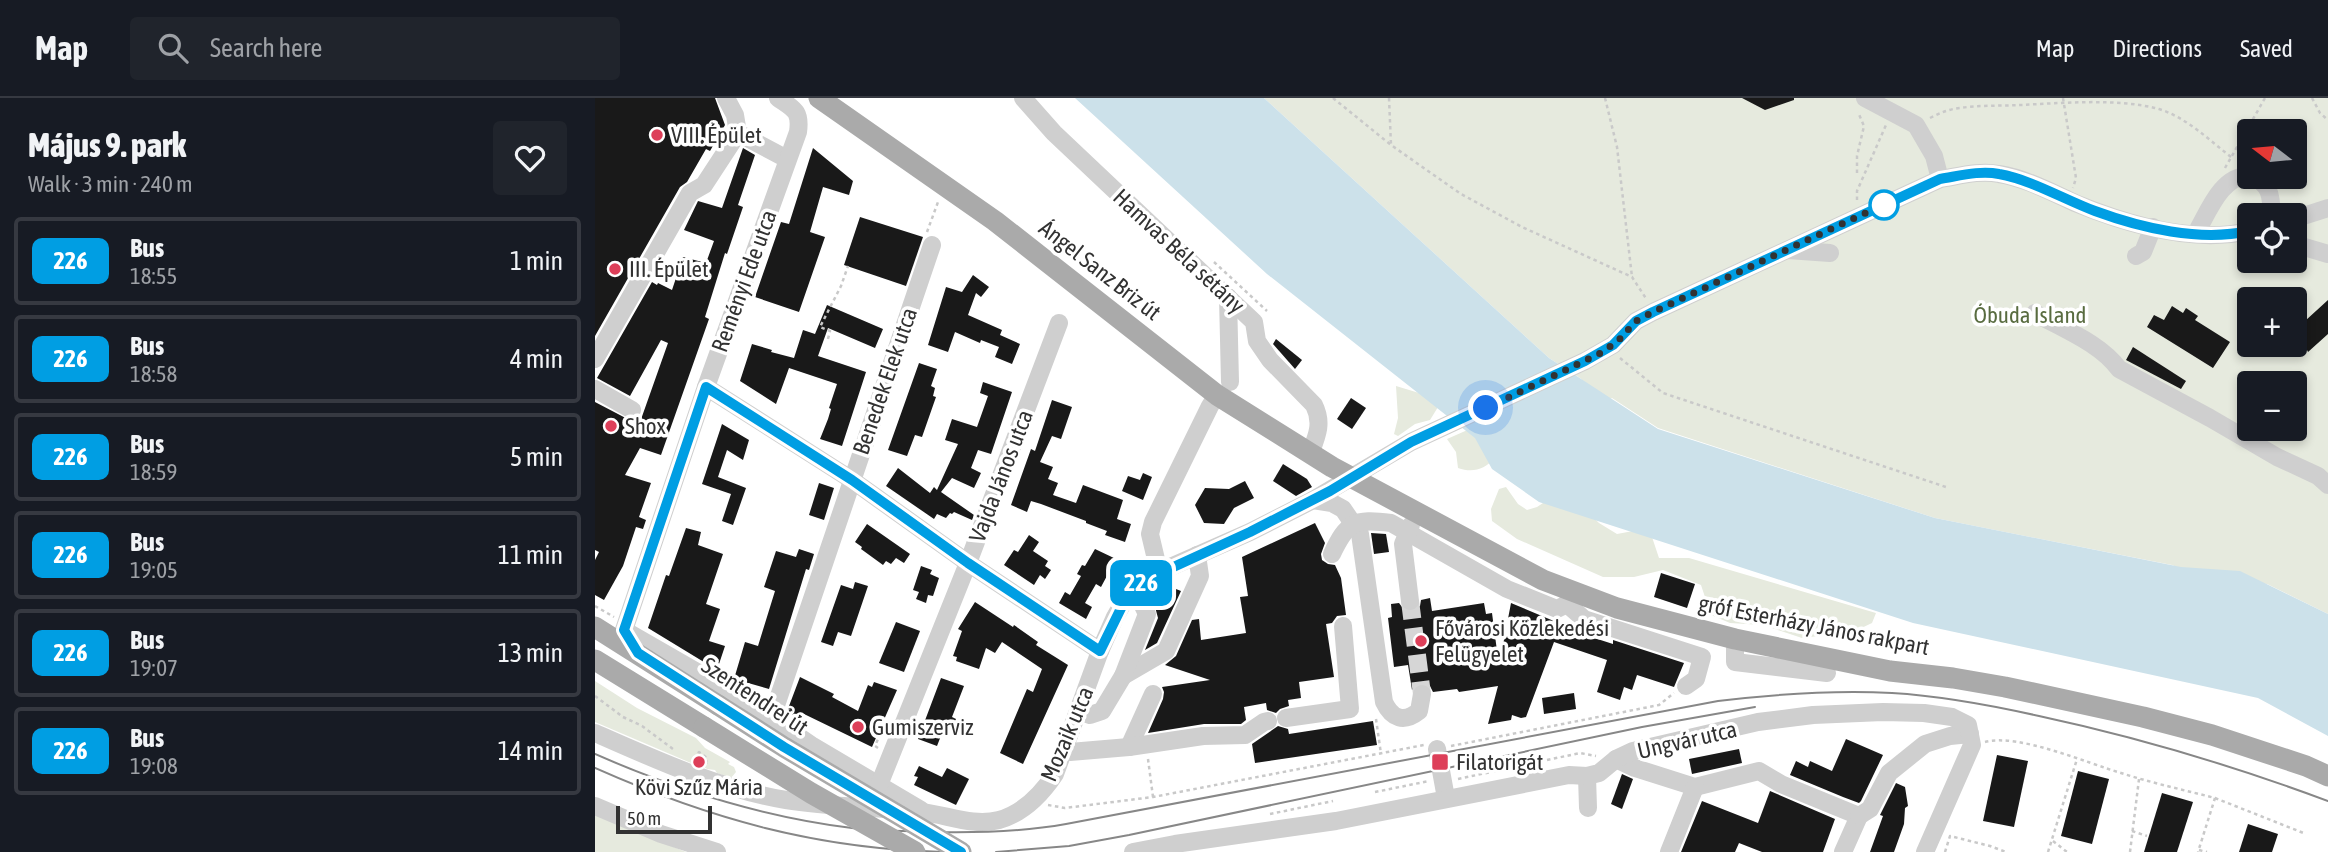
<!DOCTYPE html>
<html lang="en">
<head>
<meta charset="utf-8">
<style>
	:root { --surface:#171b24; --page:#20242c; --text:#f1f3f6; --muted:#9ea1a6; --line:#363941 }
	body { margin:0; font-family:"Asap Condensed",sans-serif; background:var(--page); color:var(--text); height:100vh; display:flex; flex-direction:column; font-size:26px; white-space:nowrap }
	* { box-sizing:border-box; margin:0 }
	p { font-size:23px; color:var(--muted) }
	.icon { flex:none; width:38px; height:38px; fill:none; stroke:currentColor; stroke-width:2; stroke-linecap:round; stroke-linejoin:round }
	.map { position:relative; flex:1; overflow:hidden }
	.drawer { display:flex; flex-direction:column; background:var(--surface); width:595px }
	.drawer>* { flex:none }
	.badge { padding:0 14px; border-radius:10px; font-size:24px; line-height:46px }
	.needle { width:46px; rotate:286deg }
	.buttons { position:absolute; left:1642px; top:21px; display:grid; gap:14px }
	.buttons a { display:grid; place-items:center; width:70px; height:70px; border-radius:7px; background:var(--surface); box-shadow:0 4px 10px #0003; font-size:35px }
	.scale { position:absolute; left:21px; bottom:18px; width:96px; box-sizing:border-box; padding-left:7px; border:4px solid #323232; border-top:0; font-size:19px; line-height:24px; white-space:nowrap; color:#323232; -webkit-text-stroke:5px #fff; paint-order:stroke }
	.you { position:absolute; width:35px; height:35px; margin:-18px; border:5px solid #fff; border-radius:50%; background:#1a73e8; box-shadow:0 0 0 10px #1a73e833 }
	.map>.badge { position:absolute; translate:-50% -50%; box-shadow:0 0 0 4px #fff }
	.round { display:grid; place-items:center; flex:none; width:74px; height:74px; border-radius:7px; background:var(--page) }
	.headline { display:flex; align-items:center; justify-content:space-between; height:119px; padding:0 28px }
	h1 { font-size:33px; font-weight:800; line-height:52px }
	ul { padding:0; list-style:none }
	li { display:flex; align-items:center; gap:21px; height:88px; margin:0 14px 10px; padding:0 14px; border:4px solid var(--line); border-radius:7px }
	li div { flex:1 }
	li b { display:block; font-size:26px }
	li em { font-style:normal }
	li .badge { min-width:77px; font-weight:700; text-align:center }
	header { display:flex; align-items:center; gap:42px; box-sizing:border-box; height:98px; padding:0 35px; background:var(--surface); border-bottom:2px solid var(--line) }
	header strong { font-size:33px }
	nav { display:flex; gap:38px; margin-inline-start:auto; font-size:24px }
	.search { width:490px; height:63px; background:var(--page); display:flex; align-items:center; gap:18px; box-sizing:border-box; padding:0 24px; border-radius:7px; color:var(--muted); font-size:26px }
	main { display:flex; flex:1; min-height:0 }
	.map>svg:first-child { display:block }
	.green { fill:#e6eade; fill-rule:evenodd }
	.water { fill:#cce1ea }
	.building { fill:#191919 }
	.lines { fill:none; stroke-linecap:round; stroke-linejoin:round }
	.minor-tunnel { stroke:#d6d6d6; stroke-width:18; stroke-dasharray:18 9; stroke-linecap:butt }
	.path { stroke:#c9c9c9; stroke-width:2.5; stroke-dasharray:3.5 3.5; stroke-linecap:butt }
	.minor { stroke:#cfcfcf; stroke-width:18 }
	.major { stroke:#aaa; stroke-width:21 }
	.tram { stroke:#878787; stroke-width:2 }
	.major-bridge { stroke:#aaa; stroke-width:21 }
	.line-casing { stroke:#fff; stroke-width:16 }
	.line { stroke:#009ee3; stroke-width:10 }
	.walk { stroke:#323232; stroke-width:7; stroke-dasharray:0 12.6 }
	.poi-dot { fill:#dd3f59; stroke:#fff; stroke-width:2.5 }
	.stop-dot { fill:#fff; stroke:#009ee3; stroke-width:3.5 }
	.labels { text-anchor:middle; stroke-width:7; stroke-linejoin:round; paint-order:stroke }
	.poi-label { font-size:23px; fill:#323232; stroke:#fff; text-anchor:start }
	.street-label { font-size:23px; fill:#323232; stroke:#fff }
	.park-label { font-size:23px; fill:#596c40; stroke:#fff }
</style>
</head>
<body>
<header>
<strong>Map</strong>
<div class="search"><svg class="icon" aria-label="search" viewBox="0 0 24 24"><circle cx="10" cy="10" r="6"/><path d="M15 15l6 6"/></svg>Search here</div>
<nav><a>Map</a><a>Directions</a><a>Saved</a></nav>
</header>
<main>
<section class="drawer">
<div class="headline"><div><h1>Május 9. park</h1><p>Walk · 3 min · 240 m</p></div><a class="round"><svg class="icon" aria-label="heart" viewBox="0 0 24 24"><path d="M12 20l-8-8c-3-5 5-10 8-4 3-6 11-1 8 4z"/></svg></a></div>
<ul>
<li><span class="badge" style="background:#009ee3;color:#fff">226</span><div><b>Bus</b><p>18:55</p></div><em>1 min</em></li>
<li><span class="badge" style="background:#009ee3;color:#fff">226</span><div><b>Bus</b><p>18:58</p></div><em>4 min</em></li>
<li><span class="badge" style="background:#009ee3;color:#fff">226</span><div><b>Bus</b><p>18:59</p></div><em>5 min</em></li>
<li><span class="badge" style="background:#009ee3;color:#fff">226</span><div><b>Bus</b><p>19:05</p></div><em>11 min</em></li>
<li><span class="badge" style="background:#009ee3;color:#fff">226</span><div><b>Bus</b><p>19:07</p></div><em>13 min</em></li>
<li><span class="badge" style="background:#009ee3;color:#fff">226</span><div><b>Bus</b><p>19:08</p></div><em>14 min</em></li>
</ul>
</section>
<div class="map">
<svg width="1733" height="754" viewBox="0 0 1733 754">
	<rect width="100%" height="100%" fill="#fff"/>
	<g class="green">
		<path d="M669,0h1064v516l-61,-30 -66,-6 -29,-13 -237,-47 -277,-90 -46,-30 -6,3 -26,-23 -31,-20zM1654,33h45v46h-45zM1654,117h45v46h-45zM1654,201h45v46h-45zM1654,285h45v46h-45z"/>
		<polygon points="801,288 834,298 843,309 835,322 820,326 803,338 799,336 803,320"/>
		<path d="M877,330l22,30c-9,12 -22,15 -36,10l-2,-16 -9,-13z"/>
		<polygon points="911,389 923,406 932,412 942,409 960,397 981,402 1004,425 1022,436 1054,430 1064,460 1094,460 1281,515 1277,525 1258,534 1207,540 1168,527 1135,525 1116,517 1106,487 1068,472 1039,479 1008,479 922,441 897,423 896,411 904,391"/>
		<polygon points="0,583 42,610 101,640 110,650 135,664 133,666 139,669 141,674 136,680 122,675 120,672 112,671 106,667 106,659 103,657 98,658 96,665 0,624"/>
		<polygon points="0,717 91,754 0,754"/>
	</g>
	<polygon class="water" points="480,0 669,0 954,260 1063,331 1340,420 1586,469 1645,473 1733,516 1733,638 1663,600 1318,525 944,404 897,371 880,340 672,176"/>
	<g class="building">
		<polygon points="0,0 120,0 130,27 115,53 111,51 92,84 85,89 0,238"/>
		<polygon points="1147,0 1199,0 1199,2 1170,12"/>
		<polygon points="148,50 160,57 143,107 148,109 132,156 130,155 110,219 114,221 66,357 45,350 30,377 56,385 44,419 51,422 48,431 41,429 28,468 9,502 0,497 0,462 4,454 0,452 0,304 44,327 73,245 66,242 35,298 2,280 57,184 62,187 63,185 77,192 88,159 111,165 119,143 89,132 103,103 127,110"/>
		<polygon points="218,50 258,83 254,97 228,89 215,134 230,139 204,214 160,199 186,124 194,126"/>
		<polygon points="265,119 328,139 311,188 249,167"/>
		<polygon points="378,177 394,189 386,199 381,195 373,217 407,232 405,237 425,246 417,266 400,259 404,249 386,242 385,245 360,234 353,254 333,247 351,189 367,194"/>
		<polygon points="1733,202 1733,236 1713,254 1712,252 1704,255 1699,250 1699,233"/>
		<polygon points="232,207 288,231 280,250 233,230 223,258 271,274 247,348 225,341 233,321 236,311 234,310 242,286 194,270 181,306 145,283 157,246 177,252 176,254 199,260 208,232 220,236"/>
		<polygon points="1577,208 1588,215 1591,210 1603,218 1600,222 1635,244 1618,270 1552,229 1559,217 1569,222"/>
		<polygon points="681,241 707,262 700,271 678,246"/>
		<polygon points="1538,249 1591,283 1586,291 1531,262"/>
		<polygon points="324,265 342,271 336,288 340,290 338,298 341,299 327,339 320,337 312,358 293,352"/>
		<polygon points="388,284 417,294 396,356 383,352 376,370 386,375 379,390 357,380 346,394 379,417 377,422 359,414 357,416 355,415 351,420 342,416 339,421 291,388 303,370 335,395 339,389 342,392 363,346 350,342 357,321 382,329 393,298 385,295"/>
		<polygon points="756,300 771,310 757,331 742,321"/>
		<polygon points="457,302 477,309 466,341 457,338 445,364 458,369 453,381 463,385 458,397 481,405 488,387 528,402 522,421 536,426 530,444 510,437 512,433 491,425 491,423 446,406 436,403 432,414 416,407 436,351 440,353"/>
		<polygon points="127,326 154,342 148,362 132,352 123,379 151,390 138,427 127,423 136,396 107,386"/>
		<polygon points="688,366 712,381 717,389 701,398 678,383"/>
		<polygon points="548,375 557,379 548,402 527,393 533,378 545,382"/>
		<polygon points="650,383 659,400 639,410 629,426 609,425 600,407 610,390 634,391"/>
		<polygon points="224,385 239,390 229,422 214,417"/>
		<polygon points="720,425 730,445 726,456 727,462 733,466 740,467 746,480 751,517 742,518 737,525 731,526 739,579 704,584 706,600 693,602 694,608 685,611 681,615 672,612 671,605 649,609 651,622 646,626 609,626 553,635 568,601 569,594 567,589 615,582 570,567 581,558 597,522 604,521 606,542 651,535 645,499 653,498 647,459"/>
		<polygon points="272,426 315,456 309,465 301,460 296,466 291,463 288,467 266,451 267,449 260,444"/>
		<polygon points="91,430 106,434 103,447 128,456 111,506 125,511 114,543 130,548 122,572 53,530 71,477 74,478"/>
		<polygon points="776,435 791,436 794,454 779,456"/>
		<polygon points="434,437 444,444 438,453 453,463 450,468 456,472 450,481 445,477 439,487 409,467 419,452 423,454"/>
		<polygon points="204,451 219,456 214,472 211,471 174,591 139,581 150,544 163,548 180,493 169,489 181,453 201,459"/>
		<polygon points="500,451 521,461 506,489 501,486 490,505 497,509 491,521 464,505 470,494 475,497 486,478 482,476 487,467 490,468"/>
		<polygon points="326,468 337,472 335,476 344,480 338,498 333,497 331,505 321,501 324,494 318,492"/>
		<polygon points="1066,475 1100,486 1092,510 1059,499"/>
		<polygon points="260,484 273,488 256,538 243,534 238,548 226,544 246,487 258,491"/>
		<polygon points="571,487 586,493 562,545 550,552 563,520 559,505 565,489"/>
		<polygon points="835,500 837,513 889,505 891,516 897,515 904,568 916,505 966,526 965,529 1018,546 1018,542 1089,565 1079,589 1042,577 1037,592 1029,589 1025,602 1002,594 1012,562 959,544 931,619 926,620 917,617 916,622 893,626 903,588 864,594 862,591 838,594 835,588 828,585 822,586 817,592 813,567 799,569 793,520 797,519 796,506 804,505 810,513 817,514 825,508 826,502"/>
		<polygon points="380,504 418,529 419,527 443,544 441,547 473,567 428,666 405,655 432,591 438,594 447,571 407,544 400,555 391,550 384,571 361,563 362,559 358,558 367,533 363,531"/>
		<polygon points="301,524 325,533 309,574 284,565"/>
		<polygon points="205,579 239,596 237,599 263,613 273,587 277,589 279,584 302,592 277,649 209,616 206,624 191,616"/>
		<polygon points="346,580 369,588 357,619 361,621 356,633 349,630 342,648 323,641"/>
		<polygon points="979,595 981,611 949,616 947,600"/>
		<polygon points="778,623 782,647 660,665 657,646 683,628 693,631 694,636"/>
		<polygon points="1251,641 1288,657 1266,703 1264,705 1248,699 1195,677 1201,663 1213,669 1215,663 1237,673"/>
		<polygon points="1144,651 1147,665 1097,676 1094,661"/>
		<polygon points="1402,657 1433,663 1419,729 1388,723"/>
		<polygon points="324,668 347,679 352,670 374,681 361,707 319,687 323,679 319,678"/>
		<polygon points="1483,673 1514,681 1497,746 1466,738"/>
		<polygon points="1027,676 1038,681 1027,711 1016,706"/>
		<polygon points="1301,685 1310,689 1313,708 1310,710 1309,726 1299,754 1275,754 1288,718 1285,717"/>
		<polygon points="1175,693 1240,721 1228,754 1167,754 1144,745 1140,754 1086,754 1107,703 1163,725"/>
		<polygon points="1567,695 1598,704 1582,754 1549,754"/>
		<polygon points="1653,726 1683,736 1677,754 1644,754"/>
	</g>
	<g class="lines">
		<polyline class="minor-tunnel" points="815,503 827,596"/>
		<g class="path">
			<polyline points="738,0 796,47 866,96 927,129 1037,179 1052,202"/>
			<polyline points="794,0 796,47"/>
			<polyline points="1010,0 1022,49 1037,179"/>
			<polyline points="1468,0 1481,80 1478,90"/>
			<polyline points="1717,0 1725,15 1733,22"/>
			<path d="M1335,20c10,-5 19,-9 30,-10 19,-3 40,-2 60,-3 43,-2 98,-7 139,4 28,9 49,30 72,48"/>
			<polyline points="1630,70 1670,0"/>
			<polyline points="1262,75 1262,58 1269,28 1263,14"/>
			<polyline points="1262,102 1262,93 1291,27"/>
			<polyline points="332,134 343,104"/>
			<polyline points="619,164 672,213"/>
			<polyline points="233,241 235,233 225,229 246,188 253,168"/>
			<polyline points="1025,260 1068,295 1351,389"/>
			<polyline points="0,508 19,519"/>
			<polyline points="0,598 28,619 47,628 78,651"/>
			<polyline points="781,621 786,656"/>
			<path d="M1390,644c33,-9 102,21 136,31 31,10 63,17 94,25l-17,54"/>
			<polyline points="856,648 1064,607 1079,595"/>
			<polyline points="283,650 280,648 286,634 284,633"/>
			<polyline points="99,661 104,654 112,660 111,666"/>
			<polyline points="553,661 558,699"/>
			<polyline points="863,681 985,655 1001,658"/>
			<polyline points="780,694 834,683"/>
			<polyline points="1620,700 1711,736"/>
			<polyline points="453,707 470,710 558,699 829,647"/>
			<polyline points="675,716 738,703"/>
			<polyline points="1537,733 1552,738"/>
			<polyline points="1458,743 1472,754"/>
			<polyline points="1604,752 1612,754"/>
			<polyline points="1350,754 1355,738 1395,748 1411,754"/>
			<polyline points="1453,754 1482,661"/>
			<polyline points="1535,754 1544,681"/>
		</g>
		<g class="minor">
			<polyline points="131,0 140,17 143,35 192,61"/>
			<path d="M183,0c16,11 23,13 20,34l-92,255 -82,243 120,69 67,46 110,65"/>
			<path d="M428,0l31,35 200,189 3,19 13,19 44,45c9,18 3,31 -4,49"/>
			<polyline points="1270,0 1321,27 1339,58 1345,81"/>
			<path d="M1658,79c18,7 18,21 19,38"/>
			<polyline points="1699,121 1733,110"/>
			<path d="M1601,135c12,-20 25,-58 53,-57"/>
			<polyline points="1699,146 1733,156"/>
			<polyline points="1193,152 1235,155"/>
			<polyline points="1541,158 1548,154 1558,129"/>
			<polyline points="633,199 635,284"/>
			<path d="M1440,215c28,16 65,30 84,56l91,49 67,39 41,19 10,9"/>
			<polyline points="0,261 95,95 109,87 143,35"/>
			<polyline points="111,289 257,382 373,465 505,553"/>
			<polyline points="0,291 37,312"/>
			<path d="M718,402l19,3 11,6 17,25 24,168c8,17 20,21 35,9l3,-17"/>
			<path d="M737,456c15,-32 22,-36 59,-31l116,66 50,20 10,-5 4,-13"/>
			<polyline points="564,474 555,436 558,424 615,308 622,297"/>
			<polyline points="815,503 808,446 816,427"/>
			<polyline points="972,506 989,521 1107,559 1101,581 1091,588"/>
			<polyline points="1140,541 1140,564 1232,575"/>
			<polyline points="528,578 571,553 605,478 602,457"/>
			<polyline points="484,613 495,617 507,613 528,578 552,516 539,489"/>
			<polyline points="177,619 337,147"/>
			<polyline points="691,620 755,611 748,528"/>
			<path d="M0,635c61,27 125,56 191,67 44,7 90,7 134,12 26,2 52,15 79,8 25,-7 42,-25 56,-46l45,-123 15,-34 12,-21 7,-9 25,-15 91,-40 63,-32 98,-58 174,-81 28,-16 23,-24 17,-9 287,-133c19,-3 40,-9 59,-5 26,4 52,18 76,29 51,21 118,41 174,28"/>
			<polyline points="534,649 558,596"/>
			<polyline points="842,651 851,700"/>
			<polyline points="469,652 475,654 534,649 608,638 650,637 669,624 673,623"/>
			<polyline points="1021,661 1040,670 1100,689 1164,673 1186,686 1264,718 1248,754"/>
			<polyline points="992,678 993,710"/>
			<polyline points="284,687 373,465 464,225"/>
			<polyline points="0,708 66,736 122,754"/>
			<polyline points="1264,718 1275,711 1294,675 1330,646 1355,638 1375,636"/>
			<polyline points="538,754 580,746 741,723 974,677 992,678 1004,675 1021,661 1038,653 1163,624 1218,617 1288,614 1329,615 1357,619 1373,627 1377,647 1330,754"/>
			<polyline points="1074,754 1100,689"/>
		</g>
		<g class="major">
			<polyline points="224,0 400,123 622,297 737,369 948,482 1022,510 1140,541 1295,573 1358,580 1410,589 1548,619 1617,637 1711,668 1733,678"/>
			<polyline points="0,529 123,607"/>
			<polyline points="0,562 109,629"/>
		</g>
		<g class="tram">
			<path d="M0,656c82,36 167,63 257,74 26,3 54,3 80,4 45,1 90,0 134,-8l652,-123c58,-7 116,-11 174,-8 50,3 98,12 147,23 98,21 195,50 289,85"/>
			<path d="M0,670c115,51 222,81 349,84"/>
			<polyline points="401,754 474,748 534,737 1047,629 1160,609"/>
		</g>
		<g class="major-bridge">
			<polyline points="123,607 189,649 366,754"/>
			<polyline points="109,629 216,695 320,754"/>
		</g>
	</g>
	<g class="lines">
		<defs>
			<path id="line" d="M366,754l-177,-105 -146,-94 -14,-23 82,-243 146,93 116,83 132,88 27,-55 7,-9 11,-7 105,-48 80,-41 81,-49 174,-81 28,-16 23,-24 17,-9 287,-133c19,-3 40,-9 59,-5 33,6 64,25 96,37 46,17 105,31 154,20"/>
		</defs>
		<use href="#line" class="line-casing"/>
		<use href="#line" class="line"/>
		<polyline class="walk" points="891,310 1004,256 1023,243 1041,223 1058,214 1294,104 1289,107"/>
	</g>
	<g class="poi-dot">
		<circle cx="62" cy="37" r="7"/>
		<circle cx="20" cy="171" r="7"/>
		<circle cx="16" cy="328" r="7"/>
		<circle cx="826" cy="543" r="7"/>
		<circle cx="263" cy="629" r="7"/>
		<circle cx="104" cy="664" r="7"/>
		<rect x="836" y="655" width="18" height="18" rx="3.5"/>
	</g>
	<circle class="stop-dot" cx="1289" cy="107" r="14"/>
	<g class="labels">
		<g class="poi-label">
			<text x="76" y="45">VIII. Épület</text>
			<text x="34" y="179">III. Épület</text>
			<text x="30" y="336">Shox</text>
			<text x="840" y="538">Fővárosi Közlekedési<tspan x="840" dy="26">Felügyelet</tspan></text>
			<text x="277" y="637">Gumiszerviz</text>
			<text x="861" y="672">Filatorigát</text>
			<text x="104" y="697" text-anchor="middle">Kövi Szűz Mária</text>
		</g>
		<g class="street-label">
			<text transform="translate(584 153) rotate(43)" y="8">Hamvas Béla sétány</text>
			<text transform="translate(505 172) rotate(38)" y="8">Ángel Sanz Briz út</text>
			<text transform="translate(149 183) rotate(-70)" y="8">Reményi Ede utca</text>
			<text transform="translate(290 283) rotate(-71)" y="8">Benedek Elek utca</text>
			<text transform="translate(406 378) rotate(-69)" y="8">Vajda János utca</text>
			<text transform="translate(1219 527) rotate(11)" y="8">gróf Esterházy János rakpart</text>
			<text transform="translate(160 598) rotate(33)" y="8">Szentendrei út</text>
			<text transform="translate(472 636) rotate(-67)" y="8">Mozaik utca</text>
			<text transform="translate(1092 642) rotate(-13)" y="8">Ungvár utca</text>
		</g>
		<g class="park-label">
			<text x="1435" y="225">Óbuda Island</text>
		</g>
	</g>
</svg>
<div class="buttons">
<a><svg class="needle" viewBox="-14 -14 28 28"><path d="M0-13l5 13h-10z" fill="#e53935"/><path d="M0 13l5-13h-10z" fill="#9ea1a6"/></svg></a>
<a><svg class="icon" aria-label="locate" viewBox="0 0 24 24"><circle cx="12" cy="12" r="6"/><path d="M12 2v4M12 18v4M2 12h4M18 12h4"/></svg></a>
<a>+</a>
<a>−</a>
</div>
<div class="scale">50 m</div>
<div class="you" style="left:891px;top:310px"></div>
<b class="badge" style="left:546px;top:485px;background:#009ee3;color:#fff">226</b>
</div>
</main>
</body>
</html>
